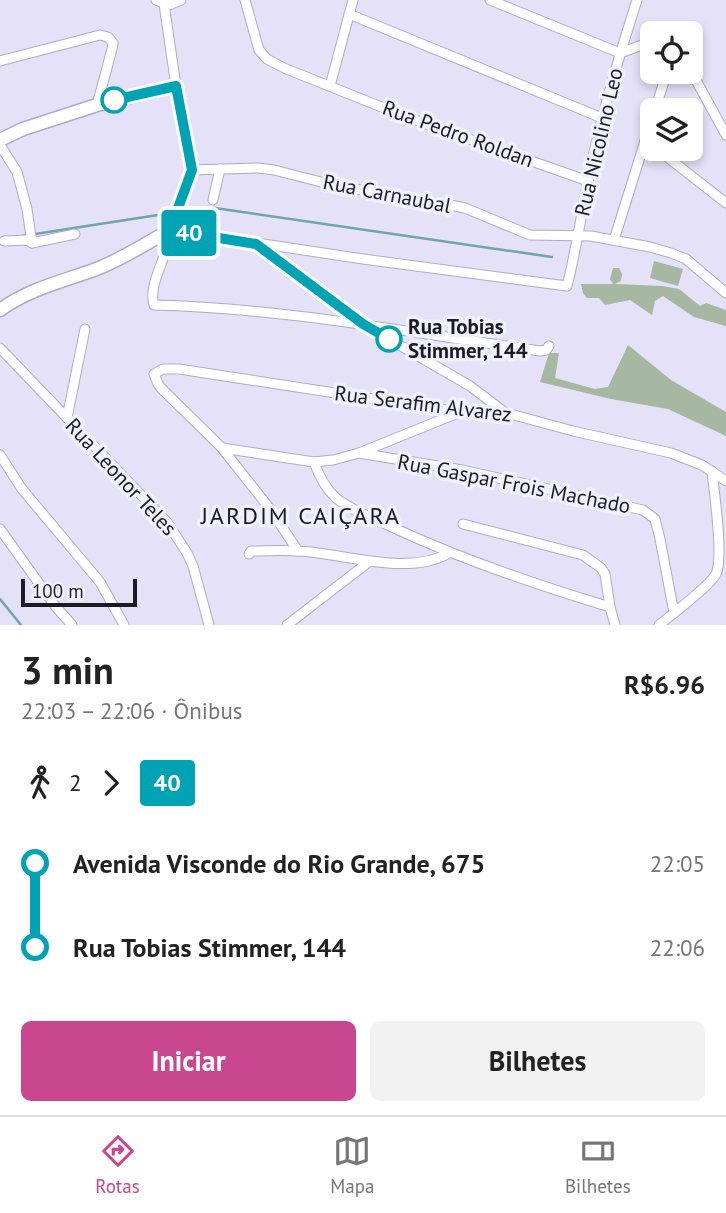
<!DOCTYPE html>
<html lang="pt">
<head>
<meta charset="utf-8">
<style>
	:root { --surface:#fff; --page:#f2f2f2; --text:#222; --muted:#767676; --line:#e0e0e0; --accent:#c9478e }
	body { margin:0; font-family:"PT Sans",sans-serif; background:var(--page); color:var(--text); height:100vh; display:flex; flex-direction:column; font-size:26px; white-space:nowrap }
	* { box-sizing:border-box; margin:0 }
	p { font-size:23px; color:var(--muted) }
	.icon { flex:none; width:38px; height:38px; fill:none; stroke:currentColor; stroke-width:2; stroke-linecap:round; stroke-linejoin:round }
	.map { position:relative; height:625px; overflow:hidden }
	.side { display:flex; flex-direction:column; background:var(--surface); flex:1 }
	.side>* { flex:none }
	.badge { padding:0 14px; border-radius:5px; font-size:24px; line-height:46px }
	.fabs { position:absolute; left:640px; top:21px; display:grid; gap:14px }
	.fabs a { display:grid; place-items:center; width:63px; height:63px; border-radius:10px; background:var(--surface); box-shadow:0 4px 10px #0003; font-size:35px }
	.scale { position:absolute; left:21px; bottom:18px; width:116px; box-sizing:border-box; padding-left:7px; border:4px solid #1c1b23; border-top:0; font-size:19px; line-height:24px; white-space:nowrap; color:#1c1b23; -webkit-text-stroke:5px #f1f0fd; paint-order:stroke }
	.map>.badge { position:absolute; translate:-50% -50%; box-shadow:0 0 0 4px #fff }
	.legs { display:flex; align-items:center; gap:10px; height:77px; padding:0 21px; font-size:23px }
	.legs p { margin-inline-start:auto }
	.headline { display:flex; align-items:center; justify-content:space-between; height:119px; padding:0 21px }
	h1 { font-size:38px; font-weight:700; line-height:52px }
	.cta { display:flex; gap:14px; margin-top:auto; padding:14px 21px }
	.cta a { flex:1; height:80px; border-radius:10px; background:var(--accent); color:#fff; font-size:28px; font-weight:700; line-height:80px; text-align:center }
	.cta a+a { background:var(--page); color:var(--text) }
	ul { padding:0 21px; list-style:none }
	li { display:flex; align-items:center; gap:24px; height:84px; font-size:26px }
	li i { display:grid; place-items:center; width:10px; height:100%; margin:0 9px; background:currentColor }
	li i::after { content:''; width:18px; height:18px; margin:-9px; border:5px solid; border-radius:50%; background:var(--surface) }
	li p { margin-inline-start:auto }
	li:first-child i { background:linear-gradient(#0000 50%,currentColor 0) }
	li:last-child i { background:linear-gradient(currentColor 50%,#0000 0) }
	.menu { display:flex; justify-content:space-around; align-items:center; height:98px; border-top:2px solid var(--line); background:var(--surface); font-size:19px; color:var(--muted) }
	.menu a { display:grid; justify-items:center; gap:4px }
	.menu .current { color:var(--accent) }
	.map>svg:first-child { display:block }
	.green { fill:#a6b8a2 }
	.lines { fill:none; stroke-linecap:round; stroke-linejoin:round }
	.stream { stroke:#6fa5ae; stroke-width:2.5 }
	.street-casing { stroke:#aeacc1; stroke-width:11 }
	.secondary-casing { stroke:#aeacc1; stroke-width:15 }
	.street { stroke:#fff; stroke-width:9 }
	.secondary { stroke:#fff; stroke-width:12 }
	.line-1-casing { stroke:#fff; stroke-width:16 }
	.line-1 { stroke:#00a3b4; stroke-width:10 }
	.stop-1-dot { fill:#fff; stroke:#00a3b4; stroke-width:3.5 }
	.labels { text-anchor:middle; stroke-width:7; stroke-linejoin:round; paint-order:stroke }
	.street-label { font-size:21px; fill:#1c1b23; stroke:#f1f0fd }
	.stop-label { font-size:21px; font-weight:bold; fill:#1c1b23; stroke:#f1f0fd; text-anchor:start }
	.quarter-label { font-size:24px; letter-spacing:2px; fill:#1c1b23; stroke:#f1f0fd }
</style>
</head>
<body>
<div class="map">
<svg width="726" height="625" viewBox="0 0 726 625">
	<rect width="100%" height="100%" fill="#e4e1f8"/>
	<g class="green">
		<polygon points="654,261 683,269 678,286 650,278"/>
		<polygon points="613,268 619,268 622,274 621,281 615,284 662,286 679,289 700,306 706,303 726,310 726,326 694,317 663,296 655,301 652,315 630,300 605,305 599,298 587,298 583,293 581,284 613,284 610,279"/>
		<polygon points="628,345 671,380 726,412 726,436 668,409 611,399 540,382 549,353 559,353 555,378 595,389 608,387"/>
	</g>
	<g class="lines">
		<g class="stream">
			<polyline points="181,211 208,207 552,257"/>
			<polyline points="22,236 171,213"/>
			<polyline points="0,599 21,625"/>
		</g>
		<defs>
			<g id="street">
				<polyline points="156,0 169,5 181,0"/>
				<polyline points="245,0 259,50 267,59 284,68 404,116 588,181"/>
				<polyline points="490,0 620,53 653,41"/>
				<polyline points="164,4 176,86"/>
				<polyline points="349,14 602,118"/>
				<polyline points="0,61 100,35 108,37 113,43 112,49 97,105"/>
				<polyline points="691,71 726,135"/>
				<polyline points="330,86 353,0"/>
				<polyline points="655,110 667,72"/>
				<polyline points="645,141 653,117"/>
				<polyline points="0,145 17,172 27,209 32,243"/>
				<polyline points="657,149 726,203"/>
				<polyline points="192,170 258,168 274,170 321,182 381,194 450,205 465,208 530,235 591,236 650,247 671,253 686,259 726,293"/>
				<polyline points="213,200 220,169"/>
				<polyline points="614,240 645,141 653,146"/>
				<polyline points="4,241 27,240 32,243 75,234"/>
				<polyline points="257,245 363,324 470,386 503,411"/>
				<path d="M549,346l-3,4 -6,1c-128,-18 -256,-43 -386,-46 -5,-16 6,-36 11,-52 2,-7 4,-15 5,-23l193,29 204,27c9,-35 14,-70 21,-105 12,-62 30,-122 49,-181"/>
				<polyline points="0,348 167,522 187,553 193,566 209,625"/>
				<polyline points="67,418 85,329"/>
				<polyline points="222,448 314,462 333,460 359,453 458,413"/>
				<polyline points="359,453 462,470 643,510 655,519 660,539 674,613"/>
				<polyline points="0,455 22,489 100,582 124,625"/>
				<path d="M314,462c5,14 11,26 22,36 16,13 39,21 58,30 69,32 143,57 216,79l5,18"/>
				<polyline points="463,524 583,555 601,568 605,574 610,607"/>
				<polyline points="0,529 56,607 72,625"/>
				<polyline points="298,551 270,509 222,448 162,389 158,384 154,374 163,369 179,369 459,412 503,412 573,431 671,453 702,465 726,481"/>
				<path d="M249,554l2,-3h3c14,0 29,-1 44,0 45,2 110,26 151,2"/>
				<polyline points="287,625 370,561"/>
				<path d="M659,625c13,-11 50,-38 57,-51 8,-16 -2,-83 -4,-103"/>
			</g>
			<path id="secondary" d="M0,140l23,-11 74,-24 79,-19 16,84 -22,60c-23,13 -46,28 -71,38 -34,13 -69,20 -99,42"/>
		</defs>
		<use href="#street" class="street-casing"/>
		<use href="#secondary" class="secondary-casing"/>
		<use href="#street" class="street"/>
		<use href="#secondary" class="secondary"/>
	</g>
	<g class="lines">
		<defs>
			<polyline id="line-1" points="114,100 176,86 192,170 170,230 256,244 363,324 389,339"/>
		</defs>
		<use href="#line-1" class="line-1-casing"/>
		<use href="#line-1" class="line-1"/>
	</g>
	<g class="stop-1-dot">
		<circle cx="114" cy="100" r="12"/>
		<circle cx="389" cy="339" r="12"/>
	</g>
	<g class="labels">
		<g class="street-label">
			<text transform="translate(458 134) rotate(20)" y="7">Rua Pedro Roldan</text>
			<text transform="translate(599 142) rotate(-77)" y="7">Rua Nicolino Leo</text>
			<text transform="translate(387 194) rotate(11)" y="7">Rua Carnaubal</text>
			<text transform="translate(423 404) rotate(7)" y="7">Rua Serafim Alvarez</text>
			<text transform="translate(121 477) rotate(47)" y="7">Rua Leonor Teles</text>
			<text transform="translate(514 484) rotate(11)" y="7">Rua Gaspar Frois Machado</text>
		</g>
		<g class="stop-label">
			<text x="408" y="334">Rua Tobias<tspan x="408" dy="24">Stimmer, 144</tspan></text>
		</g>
		<g class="quarter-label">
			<text x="301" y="524">JARDIM CAIÇARA</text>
		</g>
	</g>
</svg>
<div class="fabs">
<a><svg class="icon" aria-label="locate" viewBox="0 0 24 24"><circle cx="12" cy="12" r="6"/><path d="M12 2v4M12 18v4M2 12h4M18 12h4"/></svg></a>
<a><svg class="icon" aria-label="layers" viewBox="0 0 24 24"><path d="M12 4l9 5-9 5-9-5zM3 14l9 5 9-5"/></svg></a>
</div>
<div class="scale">100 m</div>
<b class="badge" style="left:189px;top:233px;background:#00a3b4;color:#fff">40</b>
</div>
<section class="side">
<div class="headline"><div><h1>3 min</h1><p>22:03 – 22:06 · Ônibus</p></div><b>R$6.96</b></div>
<div class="legs"><svg class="icon" aria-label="walk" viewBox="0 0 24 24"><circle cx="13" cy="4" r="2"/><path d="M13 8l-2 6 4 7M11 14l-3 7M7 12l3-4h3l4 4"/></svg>2<svg class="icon" aria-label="forward" viewBox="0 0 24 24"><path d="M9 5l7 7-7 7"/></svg><b class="badge" style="background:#00a3b4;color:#fff">40</b></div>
<ul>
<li><i style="color:#00a3b4"></i><b>Avenida Visconde do Rio Grande, 675</b><p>22:05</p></li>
<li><i style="color:#00a3b4"></i><b>Rua Tobias Stimmer, 144</b><p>22:06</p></li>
</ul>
<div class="cta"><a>Iniciar</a><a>Bilhetes</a></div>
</section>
<nav class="menu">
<a class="current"><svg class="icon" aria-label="directions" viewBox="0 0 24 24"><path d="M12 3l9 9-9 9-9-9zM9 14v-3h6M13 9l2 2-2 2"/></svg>Rotas</a>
<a><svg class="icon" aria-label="map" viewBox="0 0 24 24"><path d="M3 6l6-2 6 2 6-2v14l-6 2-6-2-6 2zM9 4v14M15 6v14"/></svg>Mapa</a>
<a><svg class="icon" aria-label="tickets" viewBox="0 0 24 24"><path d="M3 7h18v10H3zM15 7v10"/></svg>Bilhetes</a>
</nav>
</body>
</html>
